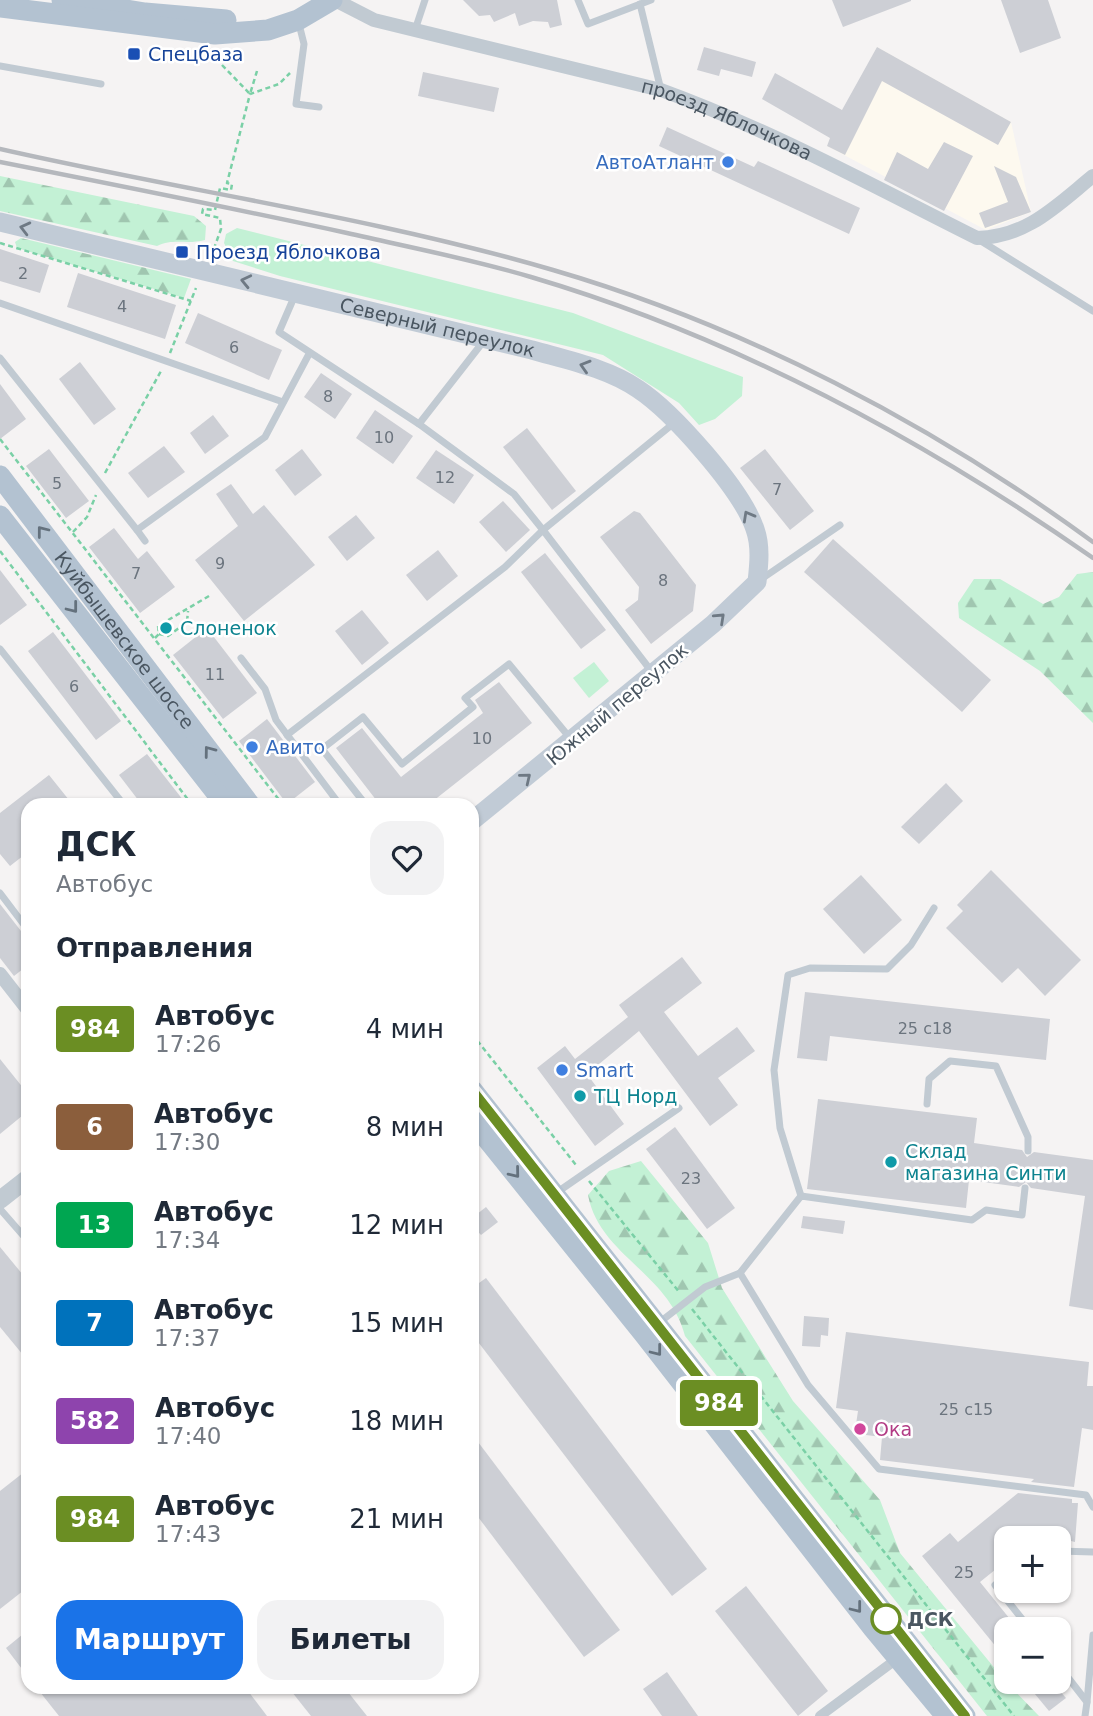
<!DOCTYPE html>
<html lang="ru">
<head>
<meta charset="utf-8">
<style>
	:root { --surface:#fff; --page:#f2f2f3; --text:#1f2937; --muted:#747a83; --accent:#1a73e8 }
	body { margin:0; font-family:"DejaVu Sans",sans-serif; background:var(--page); color:var(--text); height:100vh; display:flex; flex-direction:column; font-size:26px; white-space:nowrap }
	* { box-sizing:border-box; margin:0 }
	p { font-size:23px; color:var(--muted) }
	.icon { flex:none; width:38px; height:38px; fill:none; stroke:currentColor; stroke-width:2; stroke-linecap:round; stroke-linejoin:round }
	.map { position:relative; flex:1; overflow:hidden }
	.panel { position:absolute; left:21px; top:798px; width:458px; height:896px; display:flex; flex-direction:column; background:var(--surface); border-radius:21px; box-shadow:0 2px 5px #0004 }
	.panel>* { flex:none }
	.badge { padding:0 14px; border-radius:5px; font-size:24px; line-height:46px }
	.controls { position:absolute; left:994px; top:1526px; display:grid; gap:14px }
	.controls a { display:grid; place-items:center; width:77px; height:77px; border-radius:14px; background:var(--surface); box-shadow:0 2px 5px #0004; font-size:35px }
	.map>.badge { position:absolute; translate:-50% -50%; box-shadow:0 0 0 4px #fff }
	h2 { padding:0 35px; font-size:26px; line-height:63px }
	.round { display:grid; place-items:center; flex:none; width:74px; height:74px; border-radius:21px; background:var(--page) }
	.summary { display:flex; align-items:center; justify-content:space-between; height:119px; padding:0 35px }
	h1 { font-size:33px; font-weight:700; line-height:52px }
	.cta { display:flex; gap:14px; margin-top:auto; padding:14px 35px }
	.cta a { flex:1; height:80px; border-radius:21px; background:var(--accent); color:#fff; font-size:28px; font-weight:700; line-height:80px; text-align:center }
	.cta a+a { background:var(--page); color:var(--text) }
	ul { padding:0; list-style:none }
	li { display:flex; align-items:center; gap:21px; height:98px; padding:0 35px }
	li div { flex:1 }
	li b { display:block; font-size:26px }
	li em { font-style:normal }
	li .badge { min-width:77px; font-weight:700; text-align:center }
	.map>svg:first-child { display:block }
	.commercial { fill:#fdf9ef }
	.grass { fill:#c3f1d5 }
	.forest { fill:url(#forest-firs) }
	.building { fill:#cdcfd5 }
	.lines { fill:none; stroke-linecap:round; stroke-linejoin:round }
	.path { stroke:#7ad0a6; stroke-width:2.5; stroke-dasharray:5 3.5; stroke-linecap:butt }
	.service { stroke:#c1cad2; stroke-width:7 }
	.pedestrian { stroke:#c1cad2; stroke-width:10 }
	.minor { stroke:#c1cad2; stroke-width:14 }
	.tertiary { stroke:#c1cad2; stroke-width:18 }
	.secondary { stroke:#c1cbd6; stroke-width:19 }
	.primary { stroke:#b3c2d1; stroke-width:21 }
	.rail { stroke:#b5b8bd; stroke-width:4.5 }
	.oneway { stroke:#6e7984 }
	.oneway2 { stroke:#64717d }
	.line-casing { stroke:#fff; stroke-width:16 }
	.line { stroke:#6b8e23; stroke-width:10 }
	.transit-dot { fill:#1a4fb4; stroke:#fff; stroke-width:2.5 }
	.shop-dot { fill:#3f7fe0; stroke:#fff; stroke-width:2.5 }
	.culture-dot { fill:#0f9aa8; stroke:#fff; stroke-width:2.5 }
	.hotel-dot { fill:#d1479c; stroke:#fff; stroke-width:2.5 }
	.stop-dot { fill:#fff; stroke:#6b8e23; stroke-width:3.5 }
	.labels { text-anchor:middle; stroke-width:5; stroke-linejoin:round; paint-order:stroke }
	.number-label { font-size:16px; fill:#6b747e }
	.transit-label { font-size:19px; fill:#164399; stroke:#fff; text-anchor:start }
	.street-label { font-size:19px; fill:#4a5661; stroke:#fff }
	.shop-label { font-size:19px; fill:#366cbe; stroke:#fff; text-anchor:start }
	.culture-label { font-size:19px; fill:#0d838f; stroke:#fff; text-anchor:start }
	.hotel-label { font-size:19px; fill:#b23c85; stroke:#fff; text-anchor:start }
	.stop-label { font-size:19px; font-weight:bold; fill:#4a5661; stroke:#fff; text-anchor:start }
</style>
</head>
<body>
<div class="map">
<svg width="1093" height="1716" viewBox="0 0 1093 1716">
	<defs>
		<pattern id="forest-firs" width="22" height="20" patternUnits="userSpaceOnUse" patternTransform="scale(1.75)"><rect width="22" height="20" fill="#c3f1d5"/><path d="M5 1l3.5 6h-7zM16 11l3.5 6h-7z" fill="#a0c6b0"/></pattern>
	</defs>
	<rect width="100%" height="100%" fill="#f5f3f3"/>
	<polygon class="commercial" points="877,47 1011,122 1031,212 986,230 827,146"/>
	<g class="grass">
		<polygon points="237,228 573,313 743,377 742,396 715,419 699,425 679,403 603,355 280,276 233,261 224,243 226,234"/>
		<polygon points="594,662 609,681 589,698 573,678"/>
	</g>
	<g class="forest">
		<path d="M0,176l194,40 12,10 -1,14c-18,5 -31,-2 -48,6l-157,-35z"/>
		<polygon points="21,238 191,279 184,298 17,248 15,242"/>
		<polygon points="1093,572 1093,723 1040,671 959,618 958,603 974,579 1000,579 1043,604 1059,597 1077,574"/>
		<path d="M641,1161l67,82 14,45 71,113 87,99 20,53 106,129 33,34h-52l-302,-380c-16,-63 -86,-81 -97,-141l21,-24z"/>
	</g>
	<g class="building">
		<polygon points="463,0 557,0 562,25 550,28 548,22 533,21 519,26 515,13 494,22 490,15 479,16"/>
		<polygon points="832,0 911,0 911,1 843,27"/>
		<polygon points="1001,0 1048,0 1061,38 1020,53"/>
		<polygon points="704,47 756,62 752,77 721,69 719,76 697,70"/>
		<polygon points="877,47 1011,122 998,145 882,81 845,155 827,146 830,138 762,99 775,73 842,110"/>
		<polygon points="423,72 499,88 494,112 418,96"/>
		<polygon points="667,127 754,167 758,161 860,208 849,234 659,146"/>
		<polygon points="944,142 973,156 944,211 884,180 897,152 928,169"/>
		<polygon points="994,166 1016,177 1031,212 985,228 979,213 1008,202"/>
		<polygon points="0,249 49,265 40,293 0,281"/>
		<polygon points="78,273 176,305 165,339 67,307"/>
		<polygon points="198,313 282,350 269,380 185,343"/>
		<polygon points="80,362 116,409 94,425 59,379"/>
		<polygon points="321,373 352,394 335,419 304,397"/>
		<polygon points="0,384 26,419 0,439"/>
		<polygon points="375,410 413,436 393,464 356,438"/>
		<polygon points="213,415 229,436 205,454 190,433"/>
		<polygon points="527,428 576,491 552,510 503,447"/>
		<polygon points="164,446 185,472 148,498 128,473"/>
		<polygon points="49,449 89,501 66,518 26,466"/>
		<polygon points="302,449 322,475 295,496 275,470"/>
		<polygon points="765,449 814,511 790,530 740,468"/>
		<polygon points="436,450 474,475 454,504 416,478"/>
		<polygon points="231,484 253,514 264,505 315,565 244,621 195,560 238,526 216,494"/>
		<polygon points="503,501 530,530 506,552 479,522"/>
		<polygon points="634,511 640,513 696,585 693,611 651,644 625,610 638,600 639,587 600,537"/>
		<polygon points="356,515 375,538 347,561 328,537"/>
		<polygon points="114,528 138,559 147,551 175,587 140,613 89,547"/>
		<polygon points="833,539 991,680 962,712 804,572"/>
		<polygon points="438,550 458,576 427,601 406,575"/>
		<polygon points="545,553 606,630 581,649 521,572"/>
		<polygon points="0,570 27,605 0,625"/>
		<polygon points="362,610 389,643 362,665 335,631"/>
		<polygon points="207,628 257,693 223,719 173,655"/>
		<polygon points="53,632 121,721 96,740 28,651"/>
		<polygon points="499,682 532,723 428,805 380,805 336,748 362,728 401,777 483,713 475,700"/>
		<polygon points="267,719 315,782 287,804 239,741"/>
		<polygon points="147,754 187,805 142,805 119,775"/>
		<polygon points="49,775 73,805 28,805 28,852 10,866 0,854 0,813"/>
		<polygon points="946,783 963,801 919,844 901,827"/>
		<polygon points="991,870 1081,960 1045,996 1018,968 1002,983 946,928 963,911 957,905"/>
		<polygon points="861,875 902,920 864,954 823,909"/>
		<polygon points="0,904 28,940 28,965 14,976 0,958"/>
		<polygon points="682,957 702,983 664,1012 698,1056 737,1027 755,1051 718,1078 738,1105 710,1126 639,1031 587,1074 624,1124 595,1146 537,1068 565,1046 575,1059 628,1017 619,1005"/>
		<polygon points="805,992 1050,1019 1046,1060 830,1036 827,1061 797,1058"/>
		<polygon points="0,1059 28,1094 28,1111 0,1134"/>
		<polygon points="818,1099 977,1118 974,1143 1022,1150 1027,1157 1034,1152 1093,1160 1093,1310 1069,1306 1085,1196 1031,1188 1026,1182 1019,1187 969,1180 966,1208 807,1189"/>
		<polygon points="675,1127 735,1208 707,1229 646,1149"/>
		<polygon points="486,1207 498,1222 481,1235 472,1225 472,1218"/>
		<polygon points="803,1216 845,1221 843,1234 801,1228"/>
		<polygon points="0,1247 28,1281 28,1361 0,1327"/>
		<polygon points="486,1278 707,1569 672,1596 472,1334 472,1288"/>
		<polygon points="804,1316 829,1318 828,1336 821,1335 820,1347 802,1346"/>
		<polygon points="846,1332 1089,1362 1087,1386 1093,1386 1093,1430 1082,1428 1074,1487 1031,1482 1034,1479 880,1460 882,1437 858,1434 855,1431 858,1411 836,1408"/>
		<polygon points="472,1434 620,1630 584,1657 472,1509"/>
		<polygon points="28,1469 28,1587 0,1609 0,1491"/>
		<polygon points="1018,1493 1072,1499 1072,1503 1078,1503 1075,1542 1059,1538 1006,1538 1006,1561 980,1582 1018,1629 1006,1629 1006,1659 922,1556 950,1533 958,1542"/>
		<polygon points="746,1586 828,1691 798,1716 715,1611"/>
		<polygon points="28,1630 28,1677 6,1648"/>
		<polygon points="667,1672 698,1716 662,1716 643,1689"/>
		<polygon points="1025,1682 1052,1682 1066,1698 1049,1711"/>
		<polygon points="36,1687 245,1687 267,1716 59,1716"/>
		<polygon points="288,1687 344,1687 367,1716 311,1716"/>
	</g>
	<g class="lines">
		<g class="path">
			<polyline points="222,65 250,94 257,71"/>
			<polyline points="0,243 191,301"/>
			<polyline points="211,257 221,229 220,218 202,214 203,209 215,210 220,188 231,190 232,184 227,183 250,94 279,84 290,73"/>
			<polyline points="170,353 196,288"/>
			<polyline points="0,439 283,805"/>
			<polyline points="105,473 161,371"/>
			<polyline points="73,532 87,517 96,495"/>
			<polyline points="0,551 192,805"/>
			<polyline points="159,634 168,636 187,622 188,611"/>
			<polyline points="155,638 159,634 158,626 209,596"/>
			<polyline points="472,1034 576,1165"/>
			<polyline points="589,1181 680,1293"/>
			<polyline points="692,1309 1014,1716"/>
		</g>
		<g class="service">
			<polyline points="578,0 588,24 651,0"/>
			<polyline points="640,4 661,90"/>
			<polyline points="299,24 304,44 296,104 319,107"/>
			<polyline points="415,30 425,0"/>
			<polyline points="0,66 101,84"/>
			<polyline points="981,241 1093,311"/>
			<polyline points="295,295 279,332 419,424 514,494 543,530 674,423"/>
			<polyline points="0,303 283,402"/>
			<polyline points="0,358 137,530 265,437 309,354"/>
			<polyline points="419,424 483,342"/>
			<polyline points="137,530 145,541"/>
			<polyline points="760,580 840,525"/>
			<polyline points="0,649 124,805"/>
			<polyline points="241,658 265,689 276,720 340,805"/>
			<polyline points="287,735 505,567 543,530 652,672"/>
			<polyline points="366,805 322,749 363,717 402,764 473,707 465,698 509,664 570,738"/>
			<polyline points="0,893 28,930"/>
			<polyline points="927,1104 929,1079 950,1061 996,1066 1028,1137 1028,1151"/>
			<polyline points="556,1193 679,1108"/>
			<polyline points="801,1196 780,1128 774,1070 788,975 810,968 887,969 911,945 934,908"/>
			<polyline points="0,1209 28,1241"/>
			<polyline points="740,1273 801,1196 972,1220 986,1210 1022,1215 1025,1188"/>
			<polyline points="660,1322 705,1287 740,1273 808,1385 879,1469 1086,1495 1093,1507"/>
			<polyline points="1059,1551 1093,1552"/>
			<polyline points="1006,1576 995,1585 1030,1629"/>
			<polyline points="1059,1666 1087,1702 1085,1716"/>
			<polyline points="1087,1702 1093,1635"/>
		</g>
		<polyline class="pedestrian" points="820,1716 898,1658"/>
		<g class="minor">
			<path id="s1" d="M335,0l39,20 287,70c110,40 212,96 316,148 50,-1 79,-32 116,-62"/>
			<polyline points="0,974 28,1010"/>
		</g>
		<polyline class="tertiary" points="0,1200 28,1178"/>
		<path class="secondary" id="s2" d="M0,222l532,128c35,10 75,18 106,39 35,23 104,101 117,140 6,17 4,35 2,53l-44,42 -241,197"/>
		<g class="primary">
			<polyline points="62,0 145,13 226,20"/>
			<polyline points="0,7 215,34 268,30 298,20 332,0"/>
			<path id="s3" d="M0,476l250,329"/>
			<polyline points="0,516 226,805"/>
			<polyline points="472,1090 965,1716"/>
			<polyline points="472,1120 644,1334 873,1628 946,1716"/>
		</g>
		<g class="rail">
			<path d="M0,149c184,42 372,68 553,121 192,56 379,154 540,272"/>
			<path d="M0,162c116,23 232,46 347,71 61,14 124,26 184,44 203,60 389,160 562,281"/>
		</g>
	</g>
	<defs><path id="oneway-chevron" d="M-2-3.5L2.5 0L-2 3.5" fill="none" stroke-width="1.6" stroke-linecap="round" stroke-linejoin="round" transform="scale(1.75)"/></defs>
	<g class="oneway">
		<use href="#oneway-chevron" transform="translate(25 228) rotate(-166)"/>
		<use href="#oneway-chevron" transform="translate(246 281) rotate(-167)"/>
		<use href="#oneway-chevron" transform="translate(585 366) rotate(-163)"/>
		<use href="#oneway-chevron" transform="translate(748 516) rotate(-119)"/>
		<use href="#oneway-chevron" transform="translate(720 618) rotate(-43)"/>
		<use href="#oneway-chevron" transform="translate(526 778) rotate(-39)"/>
	</g>
	<g class="oneway2">
		<use href="#oneway-chevron" transform="translate(42 531) rotate(-128)"/>
		<use href="#oneway-chevron" transform="translate(73 608) rotate(52)"/>
		<use href="#oneway-chevron" transform="translate(209 751) rotate(-127)"/>
		<use href="#oneway-chevron" transform="translate(515 1173) rotate(51)"/>
		<use href="#oneway-chevron" transform="translate(657 1351) rotate(52)"/>
		<use href="#oneway-chevron" transform="translate(857 1608) rotate(52)"/>
	</g>
	<g class="lines">
		<defs>
			<polyline id="line" points="472,1090 965,1716"/>
		</defs>
		<use href="#line" class="line-casing"/>
		<use href="#line" class="line"/>
	</g>
	<g class="transit-dot">
		<rect x="127" y="47" width="14" height="14" rx="3.5"/>
		<rect x="175" y="245" width="14" height="14" rx="3.5"/>
	</g>
	<g class="shop-dot">
		<circle cx="728" cy="162" r="7"/>
		<circle cx="252" cy="747" r="7"/>
		<circle cx="562" cy="1070" r="7"/>
	</g>
	<g class="culture-dot">
		<circle cx="166" cy="628" r="7"/>
		<circle cx="580" cy="1096" r="7"/>
		<circle cx="891" cy="1162" r="7"/>
	</g>
	<circle class="hotel-dot" cx="860" cy="1429" r="7"/>
	<circle class="stop-dot" cx="886" cy="1619" r="14"/>
	<g class="labels">
		<g class="number-label">
			<text x="23" y="279">2</text>
			<text x="122" y="312">4</text>
			<text x="234" y="353">6</text>
			<text x="328" y="402">8</text>
			<text x="384" y="443">10</text>
			<text x="445" y="483">12</text>
			<text x="57" y="489">5</text>
			<text x="777" y="495">7</text>
			<text x="220" y="569">9</text>
			<text x="136" y="579">7</text>
			<text x="663" y="586">8</text>
			<text x="215" y="680">11</text>
			<text x="74" y="692">6</text>
			<text x="482" y="744">10</text>
			<text x="925" y="1034">25 с18</text>
			<text x="691" y="1184">23</text>
			<text x="966" y="1415">25 с15</text>
			<text x="964" y="1578">25</text>
		</g>
		<g class="transit-label">
			<text x="148" y="61">Спецбаза</text>
			<text x="196" y="259">Проезд Яблочкова</text>
		</g>
		<g class="street-label">
			<text dy="7" stroke="none"><textPath href="#s1" startOffset="411">проезд Яблочкова</textPath></text>
			<text dy="7" stroke="none"><textPath href="#s2" startOffset="450">Северный переулок</textPath></text>
			<text dy="7" stroke="none"><textPath href="#s3" startOffset="206">Куйбышевское шоссе</textPath></text>
			<text transform="translate(617 704) rotate(-40)" y="7">Южный переулок</text>
		</g>
		<g class="shop-label">
			<text x="714" y="169" text-anchor="end">АвтоАтлант</text>
			<text x="266" y="754">Авито</text>
			<text x="576" y="1077">Smart</text>
		</g>
		<g class="culture-label">
			<text x="180" y="635">Слоненок</text>
			<text x="594" y="1103">ТЦ Норд</text>
			<text x="905" y="1158">Склад<tspan x="905" dy="22">магазина Синти</tspan></text>
		</g>
		<g class="hotel-label">
			<text x="874" y="1436">Ока</text>
		</g>
		<g class="stop-label">
			<text x="907" y="1626">ДСК</text>
		</g>
	</g>
</svg>
<div class="controls">
<a>+</a>
<a>−</a>
</div>
<b class="badge" style="left:719px;top:1403px;background:#6b8e23;color:#fff">984</b>
<section class="panel">
<div class="summary"><div><h1>ДСК</h1><p>Автобус</p></div><a class="round"><svg class="icon" aria-label="heart" viewBox="0 0 24 24"><path d="M12 20l-8-8c-3-5 5-10 8-4 3-6 11-1 8 4z"/></svg></a></div>
<h2>Отправления</h2>
<ul>
<li><span class="badge" style="background:#6b8e23;color:#fff">984</span><div><b>Автобус</b><p>17:26</p></div><em>4 мин</em></li>
<li><span class="badge" style="background:#8b5e3c;color:#fff">6</span><div><b>Автобус</b><p>17:30</p></div><em>8 мин</em></li>
<li><span class="badge" style="background:#00a651;color:#fff">13</span><div><b>Автобус</b><p>17:34</p></div><em>12 мин</em></li>
<li><span class="badge" style="background:#0072bc;color:#fff">7</span><div><b>Автобус</b><p>17:37</p></div><em>15 мин</em></li>
<li><span class="badge" style="background:#8e44ad;color:#fff">582</span><div><b>Автобус</b><p>17:40</p></div><em>18 мин</em></li>
<li><span class="badge" style="background:#6b8e23;color:#fff">984</span><div><b>Автобус</b><p>17:43</p></div><em>21 мин</em></li>
</ul>
<div class="cta"><a>Маршрут</a><a>Билеты</a></div>
</section>
</div>
</body>
</html>
